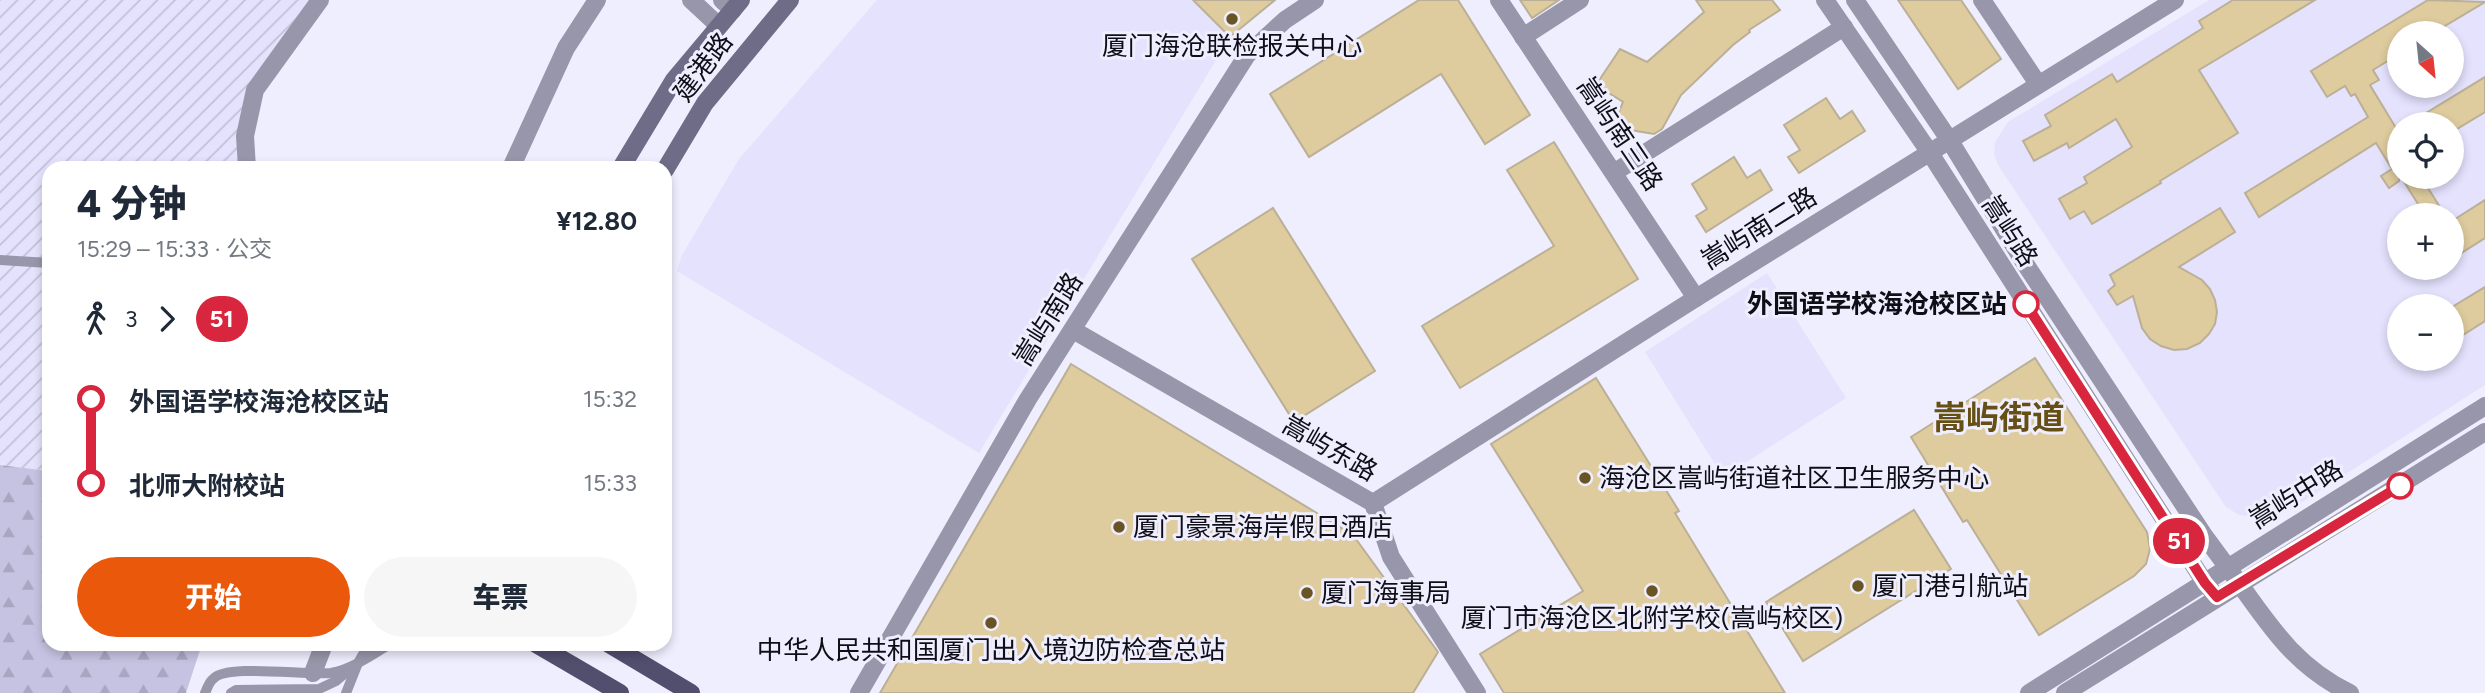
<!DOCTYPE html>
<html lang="zh">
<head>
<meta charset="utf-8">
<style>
	:root { --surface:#fff; --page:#f6f6f7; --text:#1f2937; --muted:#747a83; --accent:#ea580c }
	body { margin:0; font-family:Figtree,"Noto Sans SC",sans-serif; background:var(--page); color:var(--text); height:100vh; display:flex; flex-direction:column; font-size:26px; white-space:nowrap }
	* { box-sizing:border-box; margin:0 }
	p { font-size:23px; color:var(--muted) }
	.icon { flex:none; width:38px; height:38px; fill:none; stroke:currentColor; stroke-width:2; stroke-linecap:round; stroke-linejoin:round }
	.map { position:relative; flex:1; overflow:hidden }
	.details { position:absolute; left:42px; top:161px; width:630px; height:490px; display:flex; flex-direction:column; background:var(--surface); border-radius:21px; box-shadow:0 4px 10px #0003 }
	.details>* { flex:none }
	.badge { padding:0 14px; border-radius:23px; font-size:24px; line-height:46px }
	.needle { width:46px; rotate:153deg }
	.controls { position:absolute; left:2387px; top:21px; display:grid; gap:14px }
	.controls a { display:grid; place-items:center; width:77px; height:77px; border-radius:50%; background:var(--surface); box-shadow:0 4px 10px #0003; font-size:35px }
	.map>.badge { position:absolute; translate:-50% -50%; box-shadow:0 0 0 4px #fff }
	.legs { display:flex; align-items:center; gap:10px; height:77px; padding:0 35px; font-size:23px }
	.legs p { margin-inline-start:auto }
	.summary { display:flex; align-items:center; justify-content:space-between; height:119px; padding:0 35px }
	h1 { font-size:38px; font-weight:800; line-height:52px }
	.action { display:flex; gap:14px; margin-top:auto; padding:14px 35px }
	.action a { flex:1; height:80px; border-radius:42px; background:var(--accent); color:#fff; font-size:28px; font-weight:800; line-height:80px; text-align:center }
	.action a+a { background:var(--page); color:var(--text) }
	ul { padding:0 35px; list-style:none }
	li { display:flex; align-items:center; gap:24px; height:84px; font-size:26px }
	li i { display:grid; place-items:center; width:10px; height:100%; margin:0 9px; background:currentColor }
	li i::after { content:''; width:18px; height:18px; margin:-9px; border:5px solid; border-radius:50%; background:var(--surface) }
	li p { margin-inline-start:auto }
	li:first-child i { background:linear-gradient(#0000 50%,currentColor 0) }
	li:last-child i { background:linear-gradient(currentColor 50%,#0000 0) }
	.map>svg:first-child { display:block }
	.built { fill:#e4e2fd; fill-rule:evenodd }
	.industrial { fill:url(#industrial-furrows) }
	.forest { fill:url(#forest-firs) }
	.building { fill:#decb9e; stroke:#bbb097; stroke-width:2 }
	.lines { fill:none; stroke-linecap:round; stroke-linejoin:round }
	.service { stroke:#9896aa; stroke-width:10 }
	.minor { stroke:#9896aa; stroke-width:18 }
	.tertiary { stroke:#9896aa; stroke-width:18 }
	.secondary { stroke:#6f6c87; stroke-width:18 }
	.primary { stroke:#524e6e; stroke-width:18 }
	.line-1-casing { stroke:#fff; stroke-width:16 }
	.line-1 { stroke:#d7263d; stroke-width:10 }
	.poi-dot { fill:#685523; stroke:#efeefe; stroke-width:2.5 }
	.stop-1-dot { fill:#fff; stroke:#d7263d; stroke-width:3.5 }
	.labels { text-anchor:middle; stroke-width:6; stroke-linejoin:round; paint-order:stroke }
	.poi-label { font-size:26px; fill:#0f0e17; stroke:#efeefe; text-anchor:start }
	.street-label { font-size:26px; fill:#0f0e17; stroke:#efeefe }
	.stop-label { font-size:26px; font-weight:bold; fill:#0f0e17; stroke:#efeefe; text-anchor:end }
	.district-label { font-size:33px; font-weight:bold; fill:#654f14; stroke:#efeefe }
</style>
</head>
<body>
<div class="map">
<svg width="2485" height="693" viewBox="0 0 2485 693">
	<defs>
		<pattern id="industrial-furrows" width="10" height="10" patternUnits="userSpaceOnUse" patternTransform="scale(1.75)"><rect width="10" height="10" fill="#e4e2fd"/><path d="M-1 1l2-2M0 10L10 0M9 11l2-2" fill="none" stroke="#c2c1d8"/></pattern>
		<pattern id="forest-firs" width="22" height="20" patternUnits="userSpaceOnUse" patternTransform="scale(1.75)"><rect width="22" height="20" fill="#c6c3e2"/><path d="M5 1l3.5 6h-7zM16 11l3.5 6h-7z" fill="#a9a6c1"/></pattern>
	</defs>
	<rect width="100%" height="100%" fill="#efeefe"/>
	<g class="built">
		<polygon points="877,0 1193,0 1230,37 979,453 677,271 682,255 739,159"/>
		<path d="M2209,0h276v385l-197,126 -33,6 -16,-2 -13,-8 -228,-342 -4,-12 1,-11 13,-20zM2399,33h53v53h-53zM2399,124h53v53h-53zM2399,215h53v53h-53zM2399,306h53v53h-53z"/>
		<polygon points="1767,273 1846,398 1723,477 1645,352"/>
	</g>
	<polygon class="industrial" points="0,0 327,0 258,93 245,168 49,168 49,471 0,465"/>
	<polygon class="forest" points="0,465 49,471 49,644 202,644 186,693 0,693"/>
	<g class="building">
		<polygon points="1193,0 1275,0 1230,37"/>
		<polygon points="1419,0 1458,0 1530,115 1485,144 1441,74 1309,157 1270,94"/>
		<polygon points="1520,0 1559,0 1532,18"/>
		<polygon points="1696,0 1772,0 1780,10 1749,30 1750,32 1733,45 1681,95 1662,129 1654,134 1630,130 1616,119 1623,102 1596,85 1620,49 1647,62 1704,12"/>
		<polygon points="1898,0 1961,0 2001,59 1958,89"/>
		<polygon points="2233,0 2315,0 2199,70 2238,133 2160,181 2161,183 2092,224 2084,211 2070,219 2059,199 2087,183 2084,177 2132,147 2116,119 2069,148 2067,143 2034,161 2023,141 2051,126 2045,115 2112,74 2117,82 2203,28 2199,21"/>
		<polygon points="2428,0 2485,2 2433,33 2399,33 2399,54 2373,70 2379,80 2370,85 2399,133 2399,181 2389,188 2381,176 2392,169 2376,143 2259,217 2245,193 2368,117 2355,94 2351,96 2345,86 2327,97 2311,71"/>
		<polygon points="2485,77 2485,112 2452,132 2452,124 2408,124"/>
		<polygon points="1826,98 1840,119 1852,111 1865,131 1799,173 1788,157 1800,150 1784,125"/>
		<polygon points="1554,142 1638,279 1460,388 1422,326 1554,246 1507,170"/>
		<polygon points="1734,157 1747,178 1760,170 1772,190 1706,232 1696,216 1707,209 1692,184"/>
		<polygon points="2401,177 2421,177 2445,215 2425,215"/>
		<polygon points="2485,200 2485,238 2452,259 2452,221"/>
		<polygon points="1273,208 1375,371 1294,422 1192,259"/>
		<polygon points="2220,208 2235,232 2179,267 2202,280 2210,289 2215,300 2217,312 2215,324 2209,334 2200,343 2187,349 2174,350 2161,346 2150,339 2142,328 2133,296 2117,305 2108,291 2115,285 2110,275"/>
		<polygon points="2485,287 2485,321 2452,342 2452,307"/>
		<polygon points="2035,358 2147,532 2150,549 2146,564 2134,576 2039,635 1967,520 1963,522 1911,437"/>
		<polygon points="1071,364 1353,535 1438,652 1413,693 880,693"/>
		<polygon points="1596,378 1679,511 1675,513 1785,693 1504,693 1480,654 1583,591 1491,444"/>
		<polygon points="1914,510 1951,569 1803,661 1766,602"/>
	</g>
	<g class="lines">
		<g class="service">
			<polyline points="0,260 49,263"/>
			<path d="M205,693c2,-4 4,-11 8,-14 14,-16 94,-3 118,-6 21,-4 41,-18 59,-29"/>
			<polyline points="231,693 236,690 319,689 336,681 349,670"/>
			<polyline points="346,693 358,663 369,644"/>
		</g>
		<g class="minor">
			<polyline points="1499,0 1696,298"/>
			<polyline points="1982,0 2038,84"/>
			<polyline points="1523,37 1580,0"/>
			<polyline points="247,168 245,136 255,90 320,0"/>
			<polyline points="511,168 566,48 597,0"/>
			<polyline points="1615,172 1844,27"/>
			<polyline points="1073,330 1373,503 1391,557 1477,693"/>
			<polyline points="1373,503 1696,298 2175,0"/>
			<path d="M2228,568c38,51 62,96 122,125"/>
			<polyline points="313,673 324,644"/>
			<polyline points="859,693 1028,399 1247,55 1285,20 1315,0"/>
		</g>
		<g class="tertiary">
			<polyline points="691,0 719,26"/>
			<polyline points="722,0 733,10"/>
			<polyline points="1825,0 1930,153 2205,583 2217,597"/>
			<polyline points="1855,0 1950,141 2024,262 2203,534 2228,568"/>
			<polyline points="2029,693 2485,406"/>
			<polyline points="2065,693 2485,432"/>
		</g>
		<g class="secondary">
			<polyline points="621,168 674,80 741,0"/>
			<polyline points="665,170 705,103 790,0"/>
		</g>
		<g class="primary">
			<polyline points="536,644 620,693"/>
			<polyline points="609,644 691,693"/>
		</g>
	</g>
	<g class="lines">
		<defs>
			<polyline id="line-1" points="2026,304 2205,583 2217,597 2400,486"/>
		</defs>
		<use href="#line-1" class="line-1-casing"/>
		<use href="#line-1" class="line-1"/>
	</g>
	<g class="poi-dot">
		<circle cx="1232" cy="19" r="7"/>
		<circle cx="1585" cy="478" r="7"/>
		<circle cx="1119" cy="527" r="7"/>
		<circle cx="1858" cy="586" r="7"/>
		<circle cx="1652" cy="591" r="7"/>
		<circle cx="1307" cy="593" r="7"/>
		<circle cx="991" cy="623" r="7"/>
	</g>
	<g class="stop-1-dot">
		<circle cx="2026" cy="304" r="12"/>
		<circle cx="2400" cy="486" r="12"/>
	</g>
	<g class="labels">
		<g class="poi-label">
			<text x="1232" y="55" text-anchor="middle">厦门海沧联检报关中心</text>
			<text x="1599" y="487">海沧区嵩屿街道社区卫生服务中心</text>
			<text x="1133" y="536">厦门豪景海岸假日酒店</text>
			<text x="1872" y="595">厦门港引航站</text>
			<text x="1321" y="602">厦门海事局</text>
			<text x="1652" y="627" text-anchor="middle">厦门市海沧区北附学校(嵩屿校区)</text>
			<text x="991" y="659" text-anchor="middle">中华人民共和国厦门出入境边防检查总站</text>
		</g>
		<g class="street-label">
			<text transform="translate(703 67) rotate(-53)" y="9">建港路</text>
			<text transform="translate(1620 134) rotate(56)" y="9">嵩屿南三路</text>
			<text transform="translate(1759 228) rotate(-32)" y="9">嵩屿南二路</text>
			<text transform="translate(2010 231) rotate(57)" y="9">嵩屿路</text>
			<text transform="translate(1048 319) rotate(-58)" y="9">嵩屿南路</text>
			<text transform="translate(1330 448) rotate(30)" y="9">嵩屿东路</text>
			<text transform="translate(2296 494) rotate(-32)" y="9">嵩屿中路</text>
		</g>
		<g class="stop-label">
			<text x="2007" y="313">外国语学校海沧校区站</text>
		</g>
		<g class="district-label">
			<text x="1999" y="429">嵩屿街道</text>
		</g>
	</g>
</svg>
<div class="controls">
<a><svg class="needle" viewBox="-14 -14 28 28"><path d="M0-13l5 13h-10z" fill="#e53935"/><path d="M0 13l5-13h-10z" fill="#747a83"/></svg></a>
<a><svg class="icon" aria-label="locate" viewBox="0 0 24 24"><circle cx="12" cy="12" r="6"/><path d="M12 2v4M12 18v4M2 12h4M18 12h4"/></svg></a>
<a>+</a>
<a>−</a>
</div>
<b class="badge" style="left:2179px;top:541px;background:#d7263d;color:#fff">51</b>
<section class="details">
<div class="summary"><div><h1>4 分钟</h1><p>15:29 – 15:33 · 公交</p></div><b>¥12.80</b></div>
<div class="legs"><svg class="icon" aria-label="walk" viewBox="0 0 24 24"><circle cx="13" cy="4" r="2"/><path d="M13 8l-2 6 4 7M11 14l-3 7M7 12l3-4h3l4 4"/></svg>3<svg class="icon" aria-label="forward" viewBox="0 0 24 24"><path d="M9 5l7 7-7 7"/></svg><b class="badge" style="background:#d7263d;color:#fff">51</b></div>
<ul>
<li><i style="color:#d7263d"></i><b>外国语学校海沧校区站</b><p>15:32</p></li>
<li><i style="color:#d7263d"></i><b>北师大附校站</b><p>15:33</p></li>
</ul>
<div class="action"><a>开始</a><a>车票</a></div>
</section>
</div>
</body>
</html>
